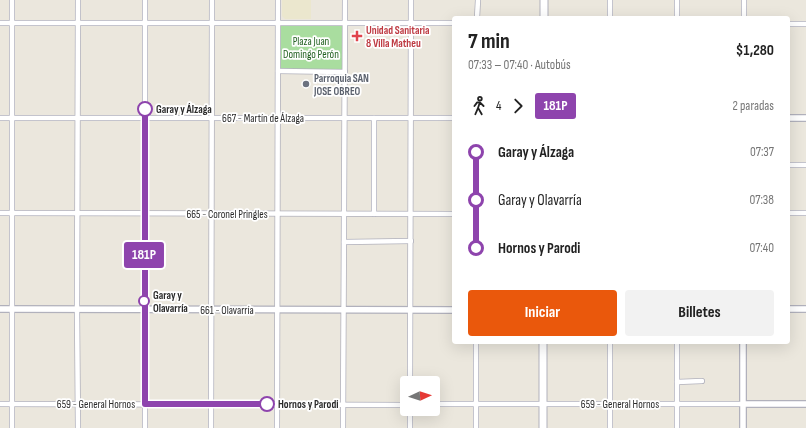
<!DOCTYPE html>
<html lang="es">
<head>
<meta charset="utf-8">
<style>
	:root { --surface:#fff; --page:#f2f2f2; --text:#222; --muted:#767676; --accent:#ea580c }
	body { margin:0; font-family:"Sofia Sans Condensed",sans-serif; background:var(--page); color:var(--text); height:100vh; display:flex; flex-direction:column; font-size:15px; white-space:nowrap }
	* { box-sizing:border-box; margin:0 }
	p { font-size:13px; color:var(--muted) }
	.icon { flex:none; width:22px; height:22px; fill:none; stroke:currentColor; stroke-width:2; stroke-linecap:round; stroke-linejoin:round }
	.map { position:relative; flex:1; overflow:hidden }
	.side { position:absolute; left:452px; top:16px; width:338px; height:328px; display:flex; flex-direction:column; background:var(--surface); border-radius:4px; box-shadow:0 4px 16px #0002 }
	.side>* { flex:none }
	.badge { padding:0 8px; border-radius:3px; font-size:14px; line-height:26px }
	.needle { width:26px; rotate:87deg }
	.tools { position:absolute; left:400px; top:376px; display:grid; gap:8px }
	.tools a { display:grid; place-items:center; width:40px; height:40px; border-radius:4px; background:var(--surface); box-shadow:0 4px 16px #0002; font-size:20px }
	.map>.badge { position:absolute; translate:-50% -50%; box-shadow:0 0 0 2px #fff }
	.legs { display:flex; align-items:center; gap:6px; height:44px; padding:0 16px; font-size:13px }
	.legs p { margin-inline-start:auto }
	.head { display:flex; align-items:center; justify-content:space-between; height:68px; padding:0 16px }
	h1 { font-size:22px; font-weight:700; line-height:30px }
	.cta { display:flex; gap:8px; margin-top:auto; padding:8px 16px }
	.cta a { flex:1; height:46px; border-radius:4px; background:var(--accent); color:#fff; font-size:16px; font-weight:700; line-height:46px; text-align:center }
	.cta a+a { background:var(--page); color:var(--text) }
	ul { padding:0 16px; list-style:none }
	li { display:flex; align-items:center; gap:14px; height:48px; font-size:15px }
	li i { display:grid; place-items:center; width:6px; height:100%; margin:0 5px; background:currentColor }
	li i::after { content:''; width:10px; height:10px; margin:-5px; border:3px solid; border-radius:50%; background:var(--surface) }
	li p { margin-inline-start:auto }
	li:first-child i { background:linear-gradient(#0000 50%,currentColor 0) }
	li:last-child i { background:linear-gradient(currentColor 50%,#0000 0) }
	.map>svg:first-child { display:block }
	.education { fill:#ebe7ce }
	.green { fill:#a9dd9f }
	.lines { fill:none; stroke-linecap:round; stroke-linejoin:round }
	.minor-casing { stroke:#b1b1bc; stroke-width:6 }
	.tertiary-casing { stroke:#b1b1bc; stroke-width:8 }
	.secondary-casing { stroke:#b1b1bc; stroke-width:9 }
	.minor { stroke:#fff; stroke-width:4.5 }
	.tertiary { stroke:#fff; stroke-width:5.5 }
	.secondary { stroke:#fff; stroke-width:7 }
	.line-1-casing { stroke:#fff; stroke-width:9 }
	.line-1 { stroke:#8e44ad; stroke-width:6 }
	.health-dot { fill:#e0444e; stroke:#fff; stroke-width:1.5 }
	.worship-dot { fill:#6b7280; stroke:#fff; stroke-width:1.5 }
	.stop-1-dot { fill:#fff; stroke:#8e44ad; stroke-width:2 }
	.labels { text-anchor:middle; stroke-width:3.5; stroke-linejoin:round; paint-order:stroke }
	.health-label { font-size:11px; font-weight:bold; fill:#be3a42; stroke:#fff; text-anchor:start }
	.park-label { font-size:11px; fill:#226121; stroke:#fff }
	.worship-label { font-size:11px; font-weight:bold; fill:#5b616d; stroke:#fff; text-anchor:start }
	.stop-label { font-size:11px; font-weight:bold; fill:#2a2a2a; stroke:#fff; text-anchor:start }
	.street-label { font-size:11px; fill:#2a2a2a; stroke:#fff }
</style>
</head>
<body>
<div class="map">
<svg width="806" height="428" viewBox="0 0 806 428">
	<rect width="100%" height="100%" fill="#ebe7dd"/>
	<polygon class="education" points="282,0 311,0 311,19 285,19 282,16"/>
	<polygon class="green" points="282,25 342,26 343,66 342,69 280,70 280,27"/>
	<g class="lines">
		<defs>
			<g id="minor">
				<polyline points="78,0 77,309 78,428"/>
				<polyline points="744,0 744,18"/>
				<polyline points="477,18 478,0"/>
				<polyline points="610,18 610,0"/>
				<polyline points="677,18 677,0"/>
				<polyline points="0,23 454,23"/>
				<polyline points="788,24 806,24"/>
				<polyline points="278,71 345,72"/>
				<polyline points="0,118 454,118"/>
				<polyline points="374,118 374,214"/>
				<polyline points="788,165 806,165"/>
				<polyline points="0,213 454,214"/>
				<polyline points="788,213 806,213"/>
				<polyline points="344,242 411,241"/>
				<polyline points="610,342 610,428"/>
				<polyline points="677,342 677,428"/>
				<polyline points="677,382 702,381"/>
				<polyline points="410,383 411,0"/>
				<polyline points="0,404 407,405"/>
				<polyline points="433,404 743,404"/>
				<polyline points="12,428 12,0"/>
				<polyline points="145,428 145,0"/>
				<polyline points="211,428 212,0"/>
				<polyline points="277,428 278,0"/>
				<polyline points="343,428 345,0"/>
				<polyline points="410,428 410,409"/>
				<polyline points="476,428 476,342"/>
			</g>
			<g id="tertiary">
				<polyline points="788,118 806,118"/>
				<polyline points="0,309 454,310"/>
				<polyline points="788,309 806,309"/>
				<polyline points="743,342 743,428"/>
				<polyline points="743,404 806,404"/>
			</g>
			<g id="secondary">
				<polyline points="544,18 544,0"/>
				<polyline points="543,342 543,428"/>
			</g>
		</defs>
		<use href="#minor" class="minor-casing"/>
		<use href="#tertiary" class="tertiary-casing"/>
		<use href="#secondary" class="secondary-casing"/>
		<use href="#minor" class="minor"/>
		<use href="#tertiary" class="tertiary"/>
		<use href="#secondary" class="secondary"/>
	</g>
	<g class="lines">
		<defs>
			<polyline id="line-1" points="145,109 145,404 267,404"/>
		</defs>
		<use href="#line-1" class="line-1-casing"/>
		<use href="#line-1" class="line-1"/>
	</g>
	<path class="health-dot" d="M355 30h4v4h4v4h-4v4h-4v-4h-4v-4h4z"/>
	<circle class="worship-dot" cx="306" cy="84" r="4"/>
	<g class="stop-1-dot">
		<circle cx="145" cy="109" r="7"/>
		<circle cx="144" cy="301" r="5"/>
		<circle cx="267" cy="404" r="7"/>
	</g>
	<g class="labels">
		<g class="health-label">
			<text x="366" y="34">Unidad Sanitaria<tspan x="366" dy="13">8 Villa Matheu</tspan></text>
		</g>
		<g class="park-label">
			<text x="311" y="45">Plaza Juan<tspan x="311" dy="13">Domingo Perón</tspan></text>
		</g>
		<g class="worship-label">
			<text x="314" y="82">Parroquia SAN<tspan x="314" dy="13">JOSE OBREO</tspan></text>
		</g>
		<g class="stop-label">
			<text x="156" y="113">Garay y Álzaga</text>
			<text x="153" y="299">Garay y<tspan x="153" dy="13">Olavarría</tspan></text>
			<text x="278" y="408">Hornos y Parodi</text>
		</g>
		<g class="street-label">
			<text x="263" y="122">667 - Martín de Álzaga</text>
			<text x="227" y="218">665 - Coronel Pringles</text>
			<text x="227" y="314">661 - Olavarría</text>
			<text x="96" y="408">659 - General Hornos</text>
			<text x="620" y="408">659 - General Hornos</text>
		</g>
	</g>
</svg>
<div class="tools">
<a><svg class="needle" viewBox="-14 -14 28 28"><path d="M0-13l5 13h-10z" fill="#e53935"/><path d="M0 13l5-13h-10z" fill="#767676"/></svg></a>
</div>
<b class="badge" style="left:144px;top:255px;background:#8e44ad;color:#fff">181P</b>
<section class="side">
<div class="head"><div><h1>7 min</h1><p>07:33 – 07:40 · Autobús</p></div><b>$1,280</b></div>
<div class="legs"><svg class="icon" aria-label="walk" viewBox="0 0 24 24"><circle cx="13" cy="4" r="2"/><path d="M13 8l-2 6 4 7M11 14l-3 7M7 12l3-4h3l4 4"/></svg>4<svg class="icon" aria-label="forward" viewBox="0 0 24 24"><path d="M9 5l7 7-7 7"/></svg><b class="badge" style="background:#8e44ad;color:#fff">181P</b><p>2 paradas</p></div>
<ul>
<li><i style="color:#8e44ad"></i><b>Garay y Álzaga</b><p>07:37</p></li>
<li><i style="color:#8e44ad"></i><span>Garay y Olavarría</span><p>07:38</p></li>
<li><i style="color:#8e44ad"></i><b>Hornos y Parodi</b><p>07:40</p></li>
</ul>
<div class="cta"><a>Iniciar</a><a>Billetes</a></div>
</section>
</div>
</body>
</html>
